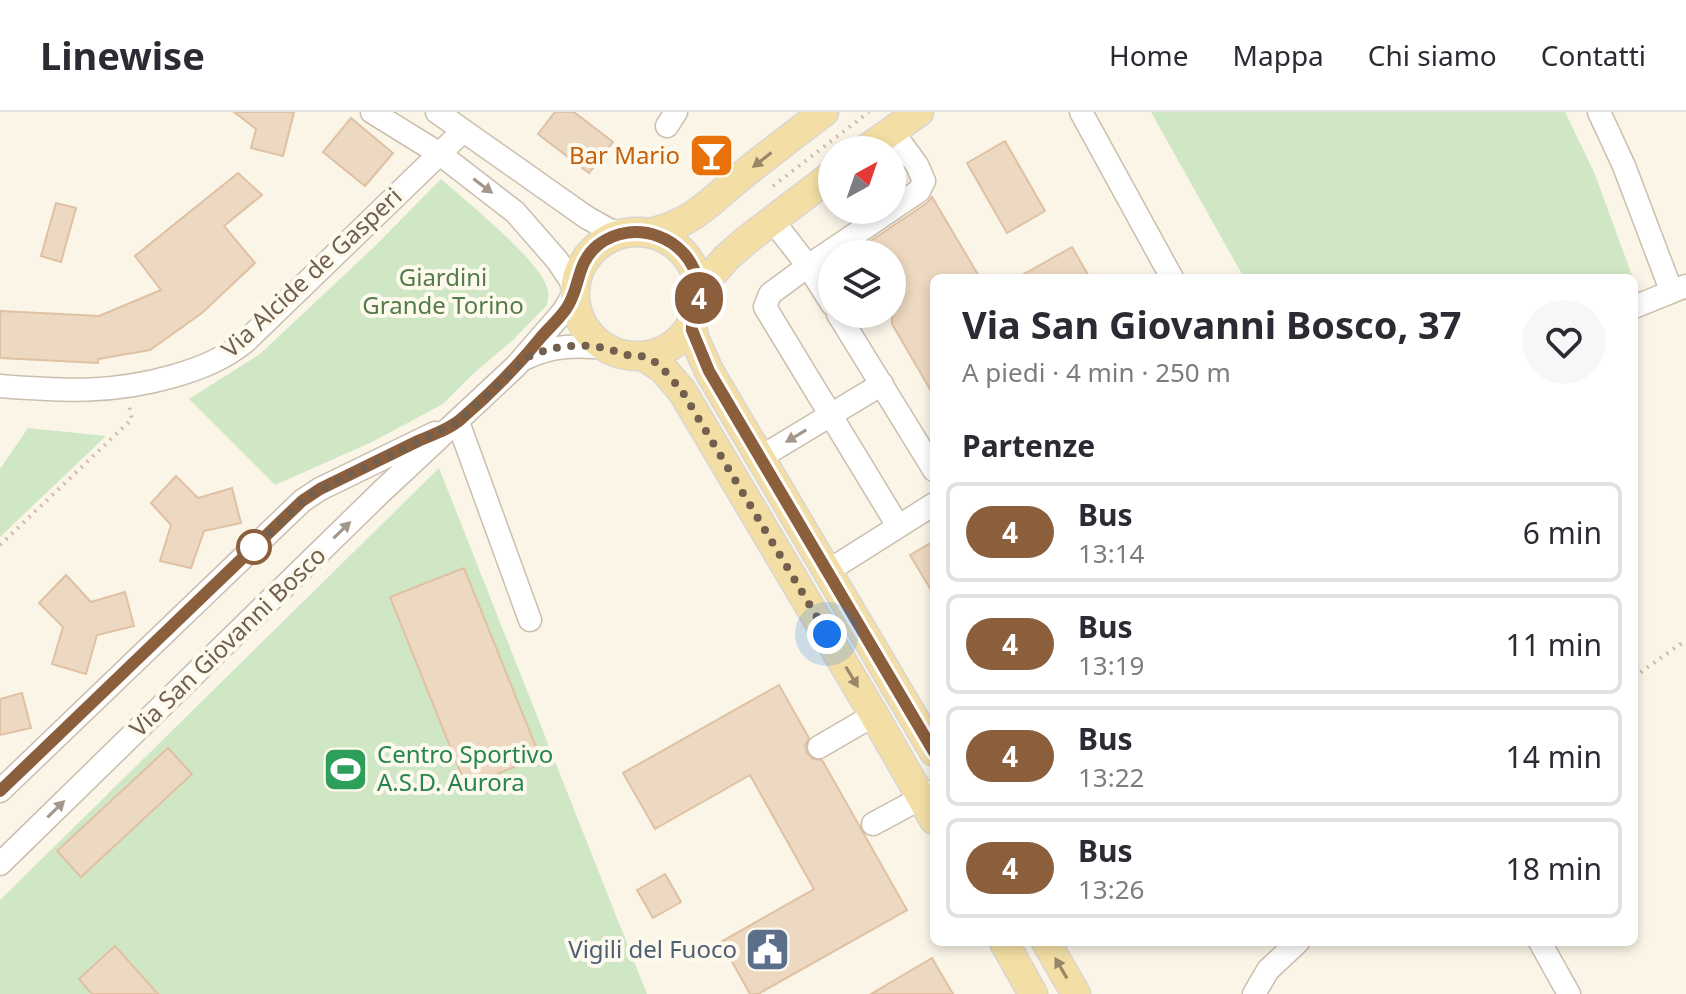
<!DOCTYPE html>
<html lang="it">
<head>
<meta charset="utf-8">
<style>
	:root { --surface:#fff; --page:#f7f7f7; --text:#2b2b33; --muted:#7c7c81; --line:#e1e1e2 }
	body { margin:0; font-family:"Noto Sans",sans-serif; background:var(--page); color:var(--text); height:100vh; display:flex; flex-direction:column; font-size:30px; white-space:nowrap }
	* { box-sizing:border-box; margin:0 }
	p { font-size:26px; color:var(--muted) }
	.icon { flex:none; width:44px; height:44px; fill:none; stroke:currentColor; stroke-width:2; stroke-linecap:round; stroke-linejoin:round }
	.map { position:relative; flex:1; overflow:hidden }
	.details { position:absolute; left:930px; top:162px; width:708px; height:672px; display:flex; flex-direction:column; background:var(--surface); border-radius:12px; box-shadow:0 4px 12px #0003 }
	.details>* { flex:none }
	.badge { padding:0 16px; border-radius:26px; font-size:28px; line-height:52px }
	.needle { width:52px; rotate:40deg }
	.fabs { position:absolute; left:818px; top:24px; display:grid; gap:16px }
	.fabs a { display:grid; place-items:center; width:88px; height:88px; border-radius:50%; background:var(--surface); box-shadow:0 4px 12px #0003; font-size:40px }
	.you { position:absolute; width:40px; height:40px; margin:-20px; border:6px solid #fff; border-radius:50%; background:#1a73e8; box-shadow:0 0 0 12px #1a73e833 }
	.map>.badge { position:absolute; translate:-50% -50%; box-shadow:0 0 0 4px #fff }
	h2 { padding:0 32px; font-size:30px; line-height:72px }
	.round { display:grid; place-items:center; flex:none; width:84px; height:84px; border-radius:42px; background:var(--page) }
	.head { display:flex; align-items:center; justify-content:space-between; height:136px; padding:0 32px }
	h1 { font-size:38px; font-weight:700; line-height:60px }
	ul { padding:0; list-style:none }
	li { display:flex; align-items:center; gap:24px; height:100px; margin:0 16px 12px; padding:0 16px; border:4px solid var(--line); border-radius:12px }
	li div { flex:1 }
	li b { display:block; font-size:30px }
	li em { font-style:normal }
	li .badge { min-width:88px; font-weight:700; text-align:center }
	header { display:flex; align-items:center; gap:48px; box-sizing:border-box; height:112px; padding:0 40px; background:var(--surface); border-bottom:2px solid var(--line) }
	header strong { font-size:38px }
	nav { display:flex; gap:44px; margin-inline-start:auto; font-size:28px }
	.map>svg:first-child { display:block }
	.green { fill:#d0e7c6 }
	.building { fill:#edd8c1; stroke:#dfc1a3; stroke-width:2 }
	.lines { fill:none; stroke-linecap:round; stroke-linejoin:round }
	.minor-casing { stroke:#cbbeae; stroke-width:25 }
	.major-casing { stroke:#dad5d1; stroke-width:31 }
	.path { stroke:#d2bba4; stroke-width:4; stroke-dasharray:2 6; stroke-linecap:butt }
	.minor { stroke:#fff; stroke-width:22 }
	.major { stroke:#f3dfa5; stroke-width:28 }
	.oneway { fill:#998568 }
	.oneway2 { fill:#a3978c }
	.line-casing { stroke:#fff; stroke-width:18 }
	.line { stroke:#8b5e3c; stroke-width:12 }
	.walk { stroke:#725f4e; stroke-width:8; stroke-dasharray:0 14.4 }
	.stop-dot { fill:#fff; stroke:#8b5e3c; stroke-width:4 }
	.labels { text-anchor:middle; stroke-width:8; stroke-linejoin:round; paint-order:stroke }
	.food-label { font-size:24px; fill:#c56008; stroke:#fdf9ed; text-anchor:end }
	.street-label { font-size:24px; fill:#725f4e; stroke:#fdf9ed }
	.park-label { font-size:24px; fill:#537c4a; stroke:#fdf9ed }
	.leisure-label { font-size:24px; fill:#27864d; stroke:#fdf9ed; text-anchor:start }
	.service-label { font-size:24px; fill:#4e5e75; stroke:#fdf9ed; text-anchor:end }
</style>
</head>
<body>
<header>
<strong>Linewise</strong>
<nav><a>Home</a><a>Mappa</a><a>Chi siamo</a><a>Contatti</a></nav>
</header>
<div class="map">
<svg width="1686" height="882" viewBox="0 0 1686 882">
	<rect width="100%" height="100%" fill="#faf5e7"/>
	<g class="green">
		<polygon points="1151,0 1565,0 1594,60 1633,166 1244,166"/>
		<path d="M441,67c25,22 96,79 106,108 2,6 1,12 0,18l-34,35 -39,33 -31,31 -71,38 -97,43 -86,-86 71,-45 114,-107z"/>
		<polygon points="28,316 106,324 0,425 0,357"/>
		<polygon points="439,356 647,882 0,882 0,788"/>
	</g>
	<g class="building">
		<polygon points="234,0 294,0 283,44 251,36 256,17"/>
		<polygon points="555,0 574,0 613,30 589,61 538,22"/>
		<polygon points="351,6 393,41 365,74 323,40"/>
		<polygon points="1005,29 1045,99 1007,121 967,51"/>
		<polygon points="238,61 262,83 224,114 255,151 202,201 150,238 98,247 98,251 0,246 0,199 99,204 161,178 135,144"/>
		<polygon points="932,85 980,166 934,166 934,284 892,212 892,142 851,142 927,91"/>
		<polygon points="56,91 76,96 61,150 41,144"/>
		<polygon points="1072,135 1090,166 1017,166"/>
		<polygon points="176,364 198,386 232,376 241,411 204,419 191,456 160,449 171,413 151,391"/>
		<polygon points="934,429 934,483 910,443"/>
		<polygon points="464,456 540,645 466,674 390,485"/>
		<polygon points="66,463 91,490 125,480 134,514 97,523 86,562 52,552 63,515 39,491"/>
		<polygon points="779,573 809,626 805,634 807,641 813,647 822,648 907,798 758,882 750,882 721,830 814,777 750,663 655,717 623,661"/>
		<polygon points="22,581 31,616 0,623 0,587"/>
		<polygon points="168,636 192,662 81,765 57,739"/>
		<polygon points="665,762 681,790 653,806 637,778"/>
		<polygon points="115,834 158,882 92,882 79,867"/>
		<polygon points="932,846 953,882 871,882"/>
	</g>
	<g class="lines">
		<defs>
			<g id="minor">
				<polyline points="372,0 440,42 515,100 557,148 575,175"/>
				<polyline points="437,0 586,105 609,118 624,121"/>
				<polyline points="1081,0 1172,166"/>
				<polyline points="1599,0 1624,54 1671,178"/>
				<polyline points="667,14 676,0"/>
				<polyline points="892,97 919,79 924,69 917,53 892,19"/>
				<polyline points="773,109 808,154 770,182 765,195 898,414"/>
				<polyline points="832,192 808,154 891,98"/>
				<polyline points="1634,195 1686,174"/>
				<polyline points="838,202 934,358"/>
				<path d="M526,246c26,-13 53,-13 81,-10"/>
				<path d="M0,274c64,5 111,8 174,-10 27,-8 50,-17 72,-35l217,-210"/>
				<polyline points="458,310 530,508"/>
				<polyline points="761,345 882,272"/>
				<polyline points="828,459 934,392"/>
				<polyline points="819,635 874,603"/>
				<polyline points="0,679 302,389 320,377 435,321"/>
				<polyline points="873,712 934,679"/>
				<polyline points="0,752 380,381 516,254 563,200 575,180"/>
				<polyline points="1540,830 1569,882"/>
				<polyline points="1254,882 1268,858 1298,830"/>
			</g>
			<g id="major">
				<polyline points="865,38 919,0"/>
				<circle cx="637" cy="182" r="62"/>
				<path d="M649,121c44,-10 57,-28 90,-55 28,-23 56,-44 85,-66"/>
				<polyline points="699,188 710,165 726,146 748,127 832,63"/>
				<polyline points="691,212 695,228 709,259 934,640"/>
				<polyline points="643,244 663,257 682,279 874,603 934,708"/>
				<polyline points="1004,830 1033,882"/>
				<polyline points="1046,830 1076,882"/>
			</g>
		</defs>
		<use href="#minor" class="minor-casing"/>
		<use href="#major" class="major-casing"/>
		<g class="path">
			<polyline points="773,74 869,0"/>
			<polyline points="0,433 132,307 129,293"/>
			<polyline points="1634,565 1686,528"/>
		</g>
		<use href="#minor" class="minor"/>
		<use href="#major" class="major"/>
	</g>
	<defs><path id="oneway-solid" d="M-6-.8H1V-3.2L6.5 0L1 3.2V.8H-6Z" transform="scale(2)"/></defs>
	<g class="oneway">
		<use href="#oneway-solid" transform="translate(762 48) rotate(142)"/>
		<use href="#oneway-solid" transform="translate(852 565) rotate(59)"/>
		<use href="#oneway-solid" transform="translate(1061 856) rotate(-120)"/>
	</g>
	<g class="oneway2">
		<use href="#oneway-solid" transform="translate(483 74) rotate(37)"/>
		<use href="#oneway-solid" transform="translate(796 324) rotate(149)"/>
		<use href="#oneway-solid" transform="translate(342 418) rotate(-44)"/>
		<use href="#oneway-solid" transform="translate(56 697) rotate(-44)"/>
	</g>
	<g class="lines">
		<defs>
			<path id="line" d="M0,679l302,-290 18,-12c32,-16 65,-32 98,-48 14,-6 32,-12 43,-22 29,-25 57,-53 81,-83 8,-9 17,-17 24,-27 15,-21 9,-45 32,-64 36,-28 91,-8 100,37 2,10 1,21 -2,31 -2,6 -5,10 -4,17l17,41 225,381"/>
		</defs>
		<use href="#line" class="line-casing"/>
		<use href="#line" class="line"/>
		<path class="walk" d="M254,435l-8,7 65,-60 147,-72 68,-64c23,-12 53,-15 79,-10 6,1 11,4 17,6 11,3 20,0 30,6 12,8 21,21 30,31l145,243"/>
	</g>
	<defs>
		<symbol id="bar-square" viewBox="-11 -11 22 22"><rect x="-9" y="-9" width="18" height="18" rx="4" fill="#e8710a" stroke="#fdf9ed"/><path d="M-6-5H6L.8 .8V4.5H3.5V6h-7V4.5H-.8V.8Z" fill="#fff"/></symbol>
		<symbol id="stadium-square" viewBox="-11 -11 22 22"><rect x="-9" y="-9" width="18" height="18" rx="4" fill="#2e9e5b" stroke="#fdf9ed"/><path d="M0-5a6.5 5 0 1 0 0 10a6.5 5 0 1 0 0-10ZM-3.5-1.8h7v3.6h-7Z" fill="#fff"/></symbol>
		<symbol id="civic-square" viewBox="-11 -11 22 22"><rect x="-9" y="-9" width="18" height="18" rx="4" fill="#5c6f8a" stroke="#fdf9ed"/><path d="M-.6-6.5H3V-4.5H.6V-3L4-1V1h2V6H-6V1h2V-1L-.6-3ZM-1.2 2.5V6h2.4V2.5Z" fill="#fff"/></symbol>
	</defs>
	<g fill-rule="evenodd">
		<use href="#bar-square" x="686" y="18" width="51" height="51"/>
		<use href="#stadium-square" x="320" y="632" width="51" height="51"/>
		<use href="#civic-square" x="742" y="812" width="51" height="51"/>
	</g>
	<circle class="stop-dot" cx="254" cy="435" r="16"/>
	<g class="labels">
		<g class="food-label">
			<text x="680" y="52">Bar Mario</text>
		</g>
		<g class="street-label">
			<text transform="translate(312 161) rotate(-43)" y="8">Via Alcide de Gasperi</text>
			<text transform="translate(228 530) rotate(-44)" y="8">Via San Giovanni Bosco</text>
		</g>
		<g class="park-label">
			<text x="443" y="174">Giardini<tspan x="443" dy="28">Grande Torino</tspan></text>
		</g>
		<g class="leisure-label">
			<text x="377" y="651">Centro Sportivo<tspan x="377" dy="28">A.S.D. Aurora</tspan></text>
		</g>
		<g class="service-label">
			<text x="737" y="846">Vigili del Fuoco</text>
		</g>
	</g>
</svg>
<div class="fabs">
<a><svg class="needle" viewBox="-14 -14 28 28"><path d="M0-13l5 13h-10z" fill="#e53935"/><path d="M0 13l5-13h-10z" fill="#7c7c81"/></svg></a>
<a><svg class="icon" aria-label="layers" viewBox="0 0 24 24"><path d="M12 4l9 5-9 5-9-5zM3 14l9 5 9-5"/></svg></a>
</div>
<div class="you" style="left:827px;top:522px"></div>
<b class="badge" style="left:699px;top:186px;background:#8b5e3c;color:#fff">4</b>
<section class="details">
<div class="head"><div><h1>Via San Giovanni Bosco, 37</h1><p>A piedi · 4 min · 250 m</p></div><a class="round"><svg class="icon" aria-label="heart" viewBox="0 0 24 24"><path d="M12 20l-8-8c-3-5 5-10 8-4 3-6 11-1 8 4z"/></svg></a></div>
<h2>Partenze</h2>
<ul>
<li><span class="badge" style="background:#8b5e3c;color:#fff">4</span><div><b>Bus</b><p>13:14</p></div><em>6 min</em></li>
<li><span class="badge" style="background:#8b5e3c;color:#fff">4</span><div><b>Bus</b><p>13:19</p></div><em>11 min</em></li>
<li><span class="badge" style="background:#8b5e3c;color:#fff">4</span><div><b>Bus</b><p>13:22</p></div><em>14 min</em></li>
<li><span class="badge" style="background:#8b5e3c;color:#fff">4</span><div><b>Bus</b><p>13:26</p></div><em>18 min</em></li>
</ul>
</section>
</div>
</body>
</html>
